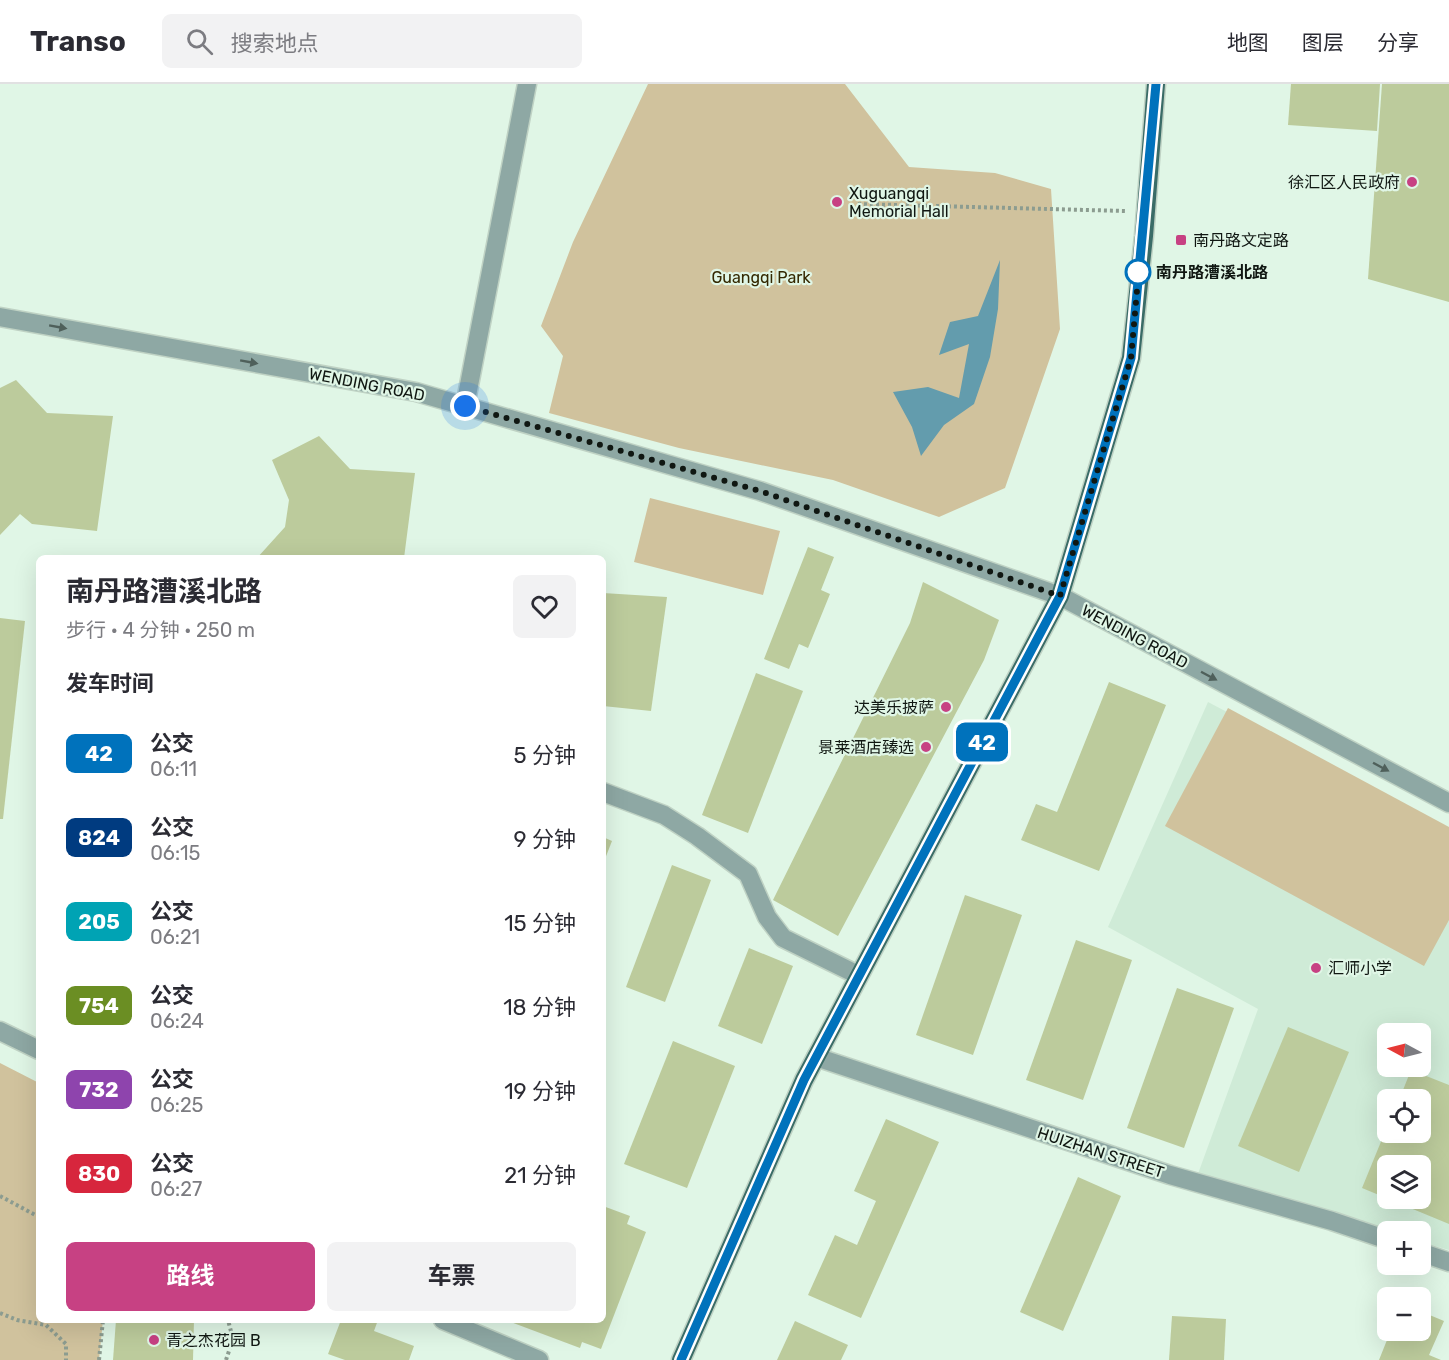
<!DOCTYPE html>
<html lang="zh">
<head>
<meta charset="utf-8">
<style>
	:root { --surface:#fff; --page:#f2f2f3; --text:#2b2b33; --muted:#7c7c81; --line:#e1e1e2; --accent:#c74183 }
	body { margin:0; font-family:Rubik,"Noto Sans SC",sans-serif; background:var(--page); color:var(--text); height:100vh; display:flex; flex-direction:column; font-size:22px; white-space:nowrap }
	* { box-sizing:border-box; margin:0 }
	p { font-size:20px; color:var(--muted) }
	.icon { flex:none; width:33px; height:33px; fill:none; stroke:currentColor; stroke-width:2; stroke-linecap:round; stroke-linejoin:round }
	.map { position:relative; flex:1; overflow:hidden }
	.sheet { position:absolute; left:36px; top:471px; width:570px; height:768px; display:flex; flex-direction:column; background:var(--surface); border-radius:9px; box-shadow:0 6px 24px #0002 }
	.sheet>* { flex:none }
	.badge { padding:0 12px; border-radius:9px; font-size:21px; line-height:39px }
	.needle { width:39px; rotate:277deg }
	.tools { position:absolute; left:1377px; top:939px; display:grid; gap:12px }
	.tools a { display:grid; place-items:center; width:54px; height:54px; border-radius:9px; background:var(--surface); box-shadow:0 6px 24px #0002; font-size:30px }
	.you { position:absolute; width:30px; height:30px; margin:-15px; border:4px solid #fff; border-radius:50%; background:#1a73e8; box-shadow:0 0 0 9px #1a73e833 }
	.map>.badge { position:absolute; translate:-50% -50%; box-shadow:0 0 0 3px #fff }
	h2 { padding:0 30px; font-size:22px; line-height:54px }
	.round { display:grid; place-items:center; flex:none; width:63px; height:63px; border-radius:9px; background:var(--page) }
	.head { display:flex; align-items:center; justify-content:space-between; height:102px; padding:0 30px }
	h1 { font-size:28px; font-weight:700; line-height:45px }
	.cta { display:flex; gap:12px; margin-top:auto; padding:12px 30px }
	.cta a { flex:1; height:69px; border-radius:9px; background:var(--accent); color:#fff; font-size:24px; font-weight:700; line-height:69px; text-align:center }
	.cta a+a { background:var(--page); color:var(--text) }
	ul { padding:0; list-style:none }
	li { display:flex; align-items:center; gap:18px; height:84px; padding:0 30px }
	li div { flex:1 }
	li b { display:block; font-size:22px }
	li em { font-style:normal }
	li .badge { min-width:66px; font-weight:700; text-align:center }
	header { display:flex; align-items:center; gap:36px; box-sizing:border-box; height:84px; padding:0 30px; background:var(--surface); border-bottom:2px solid var(--line) }
	header strong { font-size:28px }
	nav { display:flex; gap:33px; margin-inline-start:auto; font-size:21px }
	.search { width:420px; height:54px; background:var(--page); display:flex; align-items:center; gap:15px; box-sizing:border-box; padding:0 21px; border-radius:9px; color:var(--muted); font-size:22px }
	.map>svg:first-child { display:block }
	.built { fill:#cfebd7; fill-rule:evenodd }
	.green { fill:#d0c29d }
	.water { fill:#639cad }
	.building { fill:#bccb9c; fill-rule:evenodd }
	.lines { fill:none; stroke-linecap:round; stroke-linejoin:round }
	.minor-casing { stroke:#bfd2c4; stroke-width:21 }
	.major-casing { stroke:#bfd2c4; stroke-width:21 }
	.path { stroke:#8c9c90; stroke-width:4; stroke-dasharray:3 3; stroke-linecap:butt }
	.minor { stroke:#8ea8a4; stroke-width:18 }
	.major { stroke:#3a6c67; stroke-width:18 }
	.oneway { fill:#4f605b }
	.line-casing { stroke:#fff; stroke-width:14 }
	.line { stroke:#0072bc; stroke-width:9 }
	.walk { stroke:#101712; stroke-width:6; stroke-dasharray:0 10.8 }
	.poi-dot { fill:#c74183; stroke:#e0f6e6; stroke-width:2 }
	.stop-dot { fill:#fff; stroke:#0072bc; stroke-width:3 }
	.labels { text-anchor:middle; stroke-width:4.5; stroke-linejoin:round; paint-order:stroke }
	.poi-label { font-size:16px; fill:#101712; stroke:#e0f6e6; text-anchor:start }
	.stop-label { font-size:16px; font-weight:bold; fill:#101712; stroke:#e0f6e6; text-anchor:start }
	.park-label { font-size:16px; fill:#342801; stroke:#e0f6e6 }
	.street-label { font-size:16px; fill:#101712; stroke:#e0f6e6 }
</style>
</head>
<body>
<header>
<strong>Transo</strong>
<div class="search"><svg class="icon" aria-label="search" viewBox="0 0 24 24"><circle cx="10" cy="10" r="6"/><path d="M15 15l6 6"/></svg>搜索地点</div>
<nav><a>地图</a><a>图层</a><a>分享</a></nav>
</header>
<div class="map">
<svg width="1449" height="1276" viewBox="0 0 1449 1276">
	<rect width="100%" height="100%" fill="#e0f6e6"/>
	<path class="built" d="M1208,618l241,127v421l-28,-8 -1,-10h-33l-192,-50 63,-173 -150,-82zM1388,950h32v32h-32zM1388,1016h32v32h-32zM1388,1082h32v32h-32z"/>
	<g class="green">
		<polygon points="648,0 845,0 909,83 995,89 1051,105 1060,245 1005,404 939,433 833,396 679,364 549,329 563,272 541,242 573,158"/>
		<polygon points="650,414 780,447 763,511 634,478"/>
		<polygon points="1228,624 1449,743 1449,836 1424,882 1165,742"/>
		<polygon points="0,979 39,999 39,1236 103,1236 99,1276 0,1276"/>
	</g>
	<polygon class="water" points="1000,176 998,225 990,273 974,320 944,341 921,372 912,343 893,308 928,303 959,314 969,260 939,271 950,238 978,232"/>
	<g class="building">
		<polygon points="1291,0 1380,0 1377,47 1288,41"/>
		<polygon points="1382,0 1449,0 1449,218 1368,195"/>
		<polygon points="16,296 47,329 113,332 97,447 32,440 20,430 0,451 0,304"/>
		<polygon points="319,352 350,385 415,389 404,474 257,474 285,443 289,416 272,376"/>
		<polygon points="808,463 834,473 821,506 830,510 808,564 799,560 789,585 764,575"/>
		<polygon points="923,498 999,536 984,576 838,852 773,816 910,539"/>
		<polygon points="603,509 667,513 651,627 603,622"/>
		<polygon points="0,534 25,537 3,735 0,735"/>
		<polygon points="756,589 803,607 748,749 702,731"/>
		<polygon points="1109,598 1166,621 1099,787 1021,756 1036,720 1057,728"/>
		<polygon points="603,753 612,757 603,780"/>
		<polygon points="672,781 711,796 665,918 626,903"/>
		<polygon points="965,811 1022,831 973,971 916,951"/>
		<polygon points="1076,856 1132,876 1083,1016 1026,996"/>
		<polygon points="749,864 793,882 762,960 718,942"/>
		<polygon points="1177,904 1234,924 1184,1064 1127,1044"/>
		<polygon points="1288,943 1349,968 1299,1088 1238,1062"/>
		<polygon points="673,957 735,982 687,1104 624,1080"/>
		<path d="M1411,986l38,15v139l-87,-36 25,-61 1,5h32v-32h-21zM1388,1082h32v32h-32z"/>
		<polygon points="886,1035 939,1058 861,1234 808,1211 835,1151 857,1161 876,1117 854,1107"/>
		<polygon points="1078,1093 1121,1112 1063,1247 1020,1228"/>
		<polygon points="603,1122 630,1132 627,1140 646,1148 601,1265 582,1258 580,1264 505,1236 603,1236"/>
		<polygon points="1420,1227 1444,1237 1429,1271 1441,1276 1379,1276 1391,1246 1420,1246"/>
		<polygon points="1172,1232 1226,1235 1224,1276 1169,1276"/>
		<polygon points="116,1236 194,1236 193,1276 113,1276"/>
		<polygon points="341,1236 378,1236 374,1247 414,1262 409,1276 345,1276 328,1270"/>
		<polygon points="795,1237 848,1261 841,1276 777,1276"/>
	</g>
	<g class="lines">
		<defs>
			<g id="minor">
				<polyline points="0,233 416,308 760,407 1060,512 1449,719"/>
				<polyline points="465,322 527,0"/>
				<polyline points="603,708 664,731 697,752 748,790 767,833 783,854 858,891"/>
				<polyline points="0,947 39,966"/>
				<polyline points="816,973 1170,1091 1332,1137 1388,1156"/>
				<polyline points="1420,1168 1449,1178"/>
				<polyline points="443,1236 539,1276"/>
			</g>
			<polyline id="major" points="681,1276 804,996 1060,512 1131,274 1144,152 1156,0"/>
		</defs>
		<use href="#minor" class="minor-casing"/>
		<use href="#major" class="major-casing"/>
		<g class="path">
			<polyline points="858,120 1125,127"/>
			<polyline points="0,1112 39,1133"/>
			<polyline points="0,1229 17,1236 46,1241 66,1260 66,1276"/>
			<polyline points="99,1276 103,1236"/>
			<polyline points="226,1276 233,1255 228,1236"/>
		</g>
		<use href="#minor" class="minor"/>
		<use href="#major" class="major"/>
	</g>
	<defs><path id="oneway-solid" d="M-6-.8H1V-3.2L6.5 0L1 3.2V.8H-6Z" transform="scale(1.5)"/></defs>
	<g class="oneway">
		<use href="#oneway-solid" transform="translate(58 243) rotate(10)"/>
		<use href="#oneway-solid" transform="translate(249 278) rotate(10)"/>
		<use href="#oneway-solid" transform="translate(1209 592) rotate(28)"/>
		<use href="#oneway-solid" transform="translate(1381 683) rotate(28)"/>
	</g>
	<g class="lines">
		<defs>
			<polyline id="line" points="681,1276 804,996 1060,512 1131,274 1156,0"/>
		</defs>
		<use href="#line" class="line-casing"/>
		<use href="#line" class="line"/>
		<polyline class="walk" points="465,322 760,407 1060,512 1131,274 1139,184 1138,188"/>
	</g>
	<g class="poi-dot">
		<circle cx="1412" cy="98" r="6"/>
		<circle cx="837" cy="118" r="6"/>
		<rect x="1175" y="150" width="12" height="12" rx="3"/>
		<circle cx="946" cy="623" r="6"/>
		<circle cx="926" cy="663" r="6"/>
		<circle cx="1316" cy="884" r="6"/>
		<circle cx="154" cy="1256" r="6"/>
	</g>
	<circle class="stop-dot" cx="1138" cy="188" r="12"/>
	<g class="labels">
		<g class="poi-label">
			<text x="1400" y="104" text-anchor="end">徐汇区人民政府</text>
			<text x="849" y="115">Xuguangqi<tspan x="849" dy="18">Memorial Hall</tspan></text>
			<text x="1193" y="162">南丹路文定路</text>
			<text x="934" y="629" text-anchor="end">达美乐披萨</text>
			<text x="914" y="669" text-anchor="end">景莱酒店臻选</text>
			<text x="1328" y="890">汇师小学</text>
			<text x="166" y="1262">青之杰花园 B</text>
		</g>
		<g class="stop-label">
			<text x="1156" y="194">南丹路漕溪北路</text>
		</g>
		<g class="park-label">
			<text x="761" y="199">Guangqi Park</text>
		</g>
		<g class="street-label">
			<text transform="translate(367 300) rotate(11)" y="6">WENDING ROAD</text>
			<text transform="translate(1135 552) rotate(28)" y="6">WENDING ROAD</text>
			<text transform="translate(1101 1068) rotate(18)" y="6">HUIZHAN STREET</text>
		</g>
	</g>
</svg>
<div class="tools">
<a><svg class="needle" viewBox="-14 -14 28 28"><path d="M0-13l5 13h-10z" fill="#e53935"/><path d="M0 13l5-13h-10z" fill="#7c7c81"/></svg></a>
<a><svg class="icon" aria-label="locate" viewBox="0 0 24 24"><circle cx="12" cy="12" r="6"/><path d="M12 2v4M12 18v4M2 12h4M18 12h4"/></svg></a>
<a><svg class="icon" aria-label="layers" viewBox="0 0 24 24"><path d="M12 4l9 5-9 5-9-5zM3 14l9 5 9-5"/></svg></a>
<a>+</a>
<a>−</a>
</div>
<div class="you" style="left:465px;top:322px"></div>
<b class="badge" style="left:982px;top:658px;background:#0072bc;color:#fff">42</b>
<section class="sheet">
<div class="head"><div><h1>南丹路漕溪北路</h1><p>步行 · 4 分钟 · 250 m</p></div><a class="round"><svg class="icon" aria-label="heart" viewBox="0 0 24 24"><path d="M12 20l-8-8c-3-5 5-10 8-4 3-6 11-1 8 4z"/></svg></a></div>
<h2>发车时间</h2>
<ul>
<li><span class="badge" style="background:#0072bc;color:#fff">42</span><div><b>公交</b><p>06:11</p></div><em>5 分钟</em></li>
<li><span class="badge" style="background:#003b80;color:#fff">824</span><div><b>公交</b><p>06:15</p></div><em>9 分钟</em></li>
<li><span class="badge" style="background:#00a3b4;color:#fff">205</span><div><b>公交</b><p>06:21</p></div><em>15 分钟</em></li>
<li><span class="badge" style="background:#6b8e23;color:#fff">754</span><div><b>公交</b><p>06:24</p></div><em>18 分钟</em></li>
<li><span class="badge" style="background:#8e44ad;color:#fff">732</span><div><b>公交</b><p>06:25</p></div><em>19 分钟</em></li>
<li><span class="badge" style="background:#d7263d;color:#fff">830</span><div><b>公交</b><p>06:27</p></div><em>21 分钟</em></li>
</ul>
<div class="cta"><a>路线</a><a>车票</a></div>
</section>
</div>
</body>
</html>
